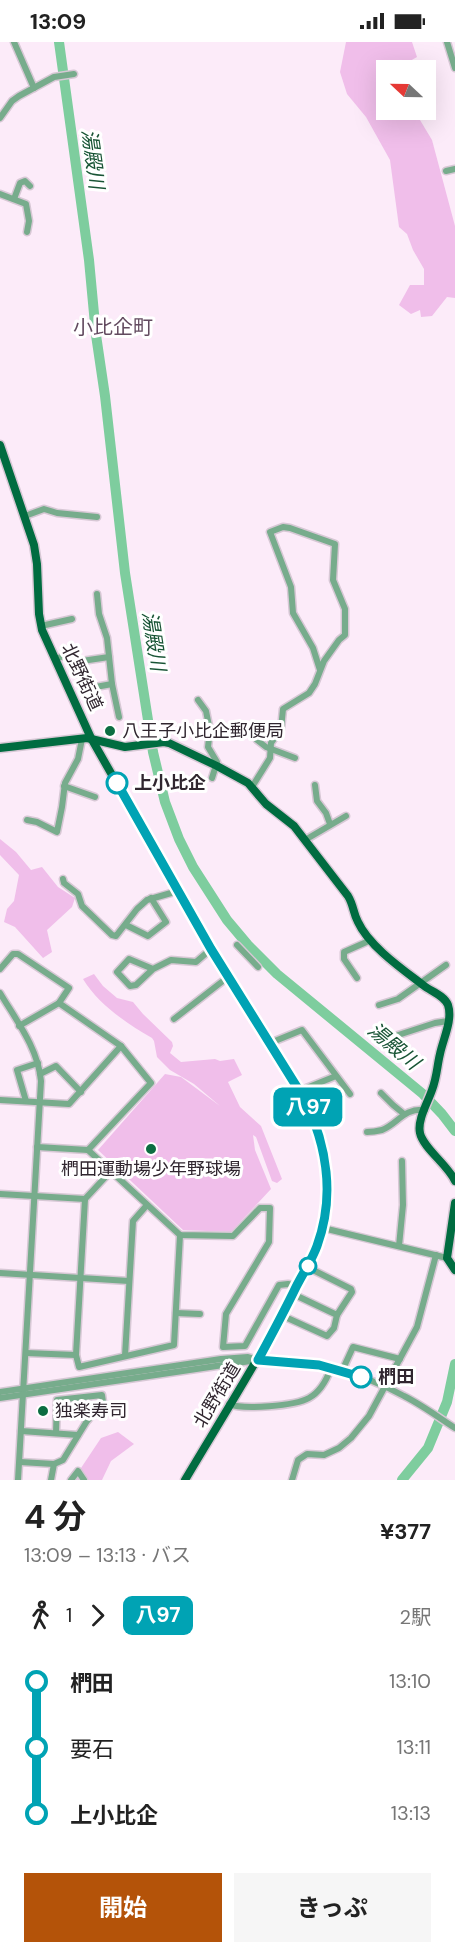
<!DOCTYPE html>
<html lang="ja">
<head>
<meta charset="utf-8">
<style>
	:root { --surface:#fff; --page:#f6f6f6; --text:#222; --muted:#767676; --accent:#b45309 }
	body { margin:0; font-family:"DM Sans","Noto Sans JP",sans-serif; background:var(--page); color:var(--text); height:100vh; display:flex; flex-direction:column; font-size:22px; white-space:nowrap }
	* { box-sizing:border-box; margin:0 }
	p { font-size:20px; color:var(--muted) }
	.icon { flex:none; width:33px; height:33px; fill:none; stroke:currentColor; stroke-width:2; stroke-linecap:round; stroke-linejoin:round }
	.map { position:relative; height:1438px; overflow:hidden }
	.drawer { display:flex; flex-direction:column; background:var(--surface); flex:1 }
	.drawer>* { flex:none }
	.badge { padding:0 12px; border-radius:9px; font-size:21px; line-height:39px }
	.needle { width:39px; rotate:292deg }
	.fabs { position:absolute; left:376px; top:18px; display:grid; gap:12px }
	.fabs a { display:grid; place-items:center; width:60px; height:60px; border-radius:0px; background:var(--surface); box-shadow:0 6px 24px #0002; font-size:30px }
	.map>.badge { position:absolute; translate:-50% -50%; box-shadow:0 0 0 3px #fff }
	.legs { display:flex; align-items:center; gap:9px; height:66px; padding:0 24px; font-size:20px }
	.legs p { margin-inline-start:auto }
	.headline { display:flex; align-items:center; justify-content:space-between; height:102px; padding:0 24px }
	h1 { font-size:33px; font-weight:700; line-height:45px }
	.action { display:flex; gap:12px; margin-top:auto; padding:12px 24px }
	.action a { flex:1; height:69px; border-radius:0px; background:var(--accent); color:#fff; font-size:24px; font-weight:700; line-height:69px; text-align:center }
	.action a+a { background:var(--page); color:var(--text) }
	ul { padding:0 24px; list-style:none }
	li { display:flex; align-items:center; gap:21px; height:66px; font-size:22px }
	li i { display:grid; place-items:center; width:9px; height:100%; margin:0 8px; background:currentColor }
	li i::after { content:''; width:15px; height:15px; margin:-8px; border:4px solid; border-radius:50%; background:var(--surface) }
	li p { margin-inline-start:auto }
	li:first-child i { background:linear-gradient(#0000 50%,currentColor 0) }
	li:last-child i { background:linear-gradient(currentColor 50%,#0000 0) }
	.status { display:flex; justify-content:space-between; align-items:center; height:42px; padding:0 30px; background:var(--surface); direction:ltr }
	.status svg { height:16px; fill:currentColor }
	.map>svg:first-child { display:block }
	.green { fill:#f0beea }
	.lines { fill:none; stroke-linecap:round; stroke-linejoin:round }
	.river { stroke:#7ecd9e; stroke-width:10 }
	.minor-casing { stroke:#d7c8d5; stroke-width:9 }
	.major-casing { stroke:#d7c8d5; stroke-width:11 }
	.minor { stroke:#77ac8c; stroke-width:6 }
	.major { stroke:#006c40; stroke-width:8 }
	.line-1-casing { stroke:#fff; stroke-width:14 }
	.line-1 { stroke:#00a3b4; stroke-width:9 }
	.poi-dot { fill:#0c6d42; stroke:#fff; stroke-width:2 }
	.stop-1-dot { fill:#fff; stroke:#00a3b4; stroke-width:3 }
	.labels { text-anchor:middle; stroke-width:6; stroke-linejoin:round; paint-order:stroke }
	.street-label { font-size:18px; fill:#30262f; stroke:#fff }
	.poi-label { font-size:18px; fill:#30262f; stroke:#fff; text-anchor:start }
	.stop-label { font-size:18px; font-weight:bold; fill:#30262f; stroke:#fff; text-anchor:start }
	.water-label { font-size:20px; font-style:italic; fill:#185435; stroke:#fff }
	.neighbourhood-label { font-size:20px; fill:#624a5f; stroke:#fff }
</style>
</head>
<body>
<div class="status"><b>13:09</b><svg viewBox="0 0 49 12"><path d="M0 12V9h3v3zM5 12V6h3v6zM10 12V3h3v9zM15 12V0h3v12zM26 1h20v11H26zM47 4h2v5h-2z"/></svg></div>
<div class="map">
<svg width="455" height="1438" viewBox="0 0 455 1438">
	<rect width="100%" height="100%" fill="#fcebf9"/>
	<g class="green">
		<polygon points="346,0 412,0 417,15 396,27 396,28 387,28 387,68 414,68 432,98 455,184 455,256 447,255 432,274 421,275 420,268 411,272 399,263 410,243 424,243 424,227 413,208 407,192 399,185 390,118 366,75 347,52 340,30"/>
		<polygon points="0,797 16,810 31,828 42,825 58,845 75,856 72,865 47,888 52,910 43,916 15,885 4,880 7,867 14,859 19,833 0,813"/>
		<path d="M94,932l9,12 14,12 16,4 10,12 29,28 1,4 -3,7 11,9 34,-3 5,2 14,-2 8,16 -14,7 12,25 21,19 21,53 -5,4 -5,-2 -16,-44 -3,-2 2,15 16,39 -40,43 -48,-2 -85,-80 67,-76 16,3 39,29 -26,-22 -24,-14 -13,-13 -3,-16 -2,-3c-26,-15 -54,-34 -69,-59z"/>
		<polygon points="118,1390 134,1402 111,1419 102,1438 73,1438 101,1396"/>
	</g>
	<g class="lines">
		<g class="river">
			<polyline points="59,0 89,218 96,293 105,354 125,531 153,710 165,760 179,797 193,825 227,878 248,903 277,932 423,1052 442,1072 455,1089"/>
			<polyline points="402,1438 428,1406 447,1360 455,1322"/>
		</g>
		<defs>
			<g id="minor">
				<polyline points="14,0 34,46"/>
				<polyline points="447,0 455,26"/>
				<polyline points="0,76 12,59 19,54 54,35 74,32"/>
				<polyline points="446,129 455,127"/>
				<polyline points="0,152 26,162 29,179 27,190"/>
				<polyline points="14,157 20,141 25,139 30,144"/>
				<polyline points="25,474 44,467 57,471 97,475"/>
				<polyline points="97,552 99,572 107,596 112,642 119,675"/>
				<polyline points="41,584 72,577"/>
				<polyline points="55,617 64,614 75,620 90,646 112,642"/>
				<polyline points="75,620 109,615"/>
				<polyline points="198,658 206,669 208,679 210,688 208,705 217,720 212,736"/>
				<polyline points="257,698 266,705 295,716"/>
				<polyline points="315,743 317,759 326,771 330,782"/>
				<polyline points="64,744 95,755"/>
				<polyline points="252,745 270,716 271,701 281,687 283,667 309,651 315,642 324,619 339,598 345,593 345,567 333,538 335,502 290,486 283,485 270,490 291,545 293,571 313,606 320,628"/>
				<polyline points="27,778 37,780 57,790 62,765 65,741 78,717 82,697"/>
				<polyline points="305,798 346,774"/>
				<polyline points="63,837 64,841 78,852 82,864 112,893 116,894 137,867 147,858 178,849"/>
				<polyline points="126,883 148,894 166,880 151,856"/>
				<polyline points="237,903 258,925"/>
				<polyline points="0,927 13,912 18,912 69,946 59,961"/>
				<polyline points="153,927 136,943 130,944 117,930 129,917 153,927 171,918 196,920 211,907"/>
				<polyline points="357,936 344,917 344,910 371,898"/>
				<path d="M0,951c16,27 38,55 41,88l-23,399"/>
				<polyline points="379,963 398,957 446,923"/>
				<polyline points="174,977 228,935"/>
				<polyline points="19,984 59,961 121,1004 151,1041 88,1108 37,1105"/>
				<polyline points="386,997 435,981 448,979"/>
				<polyline points="270,1001 302,988 350,1052"/>
				<polyline points="40,1032 56,1024 81,1050"/>
				<polyline points="299,1049 336,1034"/>
				<polyline points="381,1051 393,1063 404,1072"/>
				<polyline points="0,1058 69,1062 121,1004"/>
				<polyline points="26,1059 17,1028 38,1021"/>
				<path d="M367,1090c5,0 11,-1 15,-2 17,-7 21,-22 43,-20"/>
				<polyline points="88,1108 180,1193 233,1194 260,1166 270,1166 269,1200 226,1272 223,1305 245,1304 279,1243 288,1242 297,1244"/>
				<polyline points="111,1129 85,1157 76,1313 79,1325 174,1303 180,1193"/>
				<polyline points="0,1152 85,1157"/>
				<polyline points="323,1186 447,1216"/>
				<polyline points="399,1204 403,1163 402,1119"/>
				<polyline points="307,1225 351,1247 352,1250 337,1273"/>
				<polyline points="0,1231 129,1239"/>
				<polyline points="176,1271 200,1272"/>
				<polyline points="283,1274 327,1294 334,1286 337,1273 293,1252"/>
				<polyline points="26,1311 76,1313"/>
				<polyline points="125,1314 133,1179 147,1163"/>
				<polyline points="342,1329 353,1305 400,1317"/>
				<path d="M0,1350l221,-33 27,-2 10,3c51,1 101,11 146,36 18,9 34,21 51,32"/>
				<polyline points="0,1356 257,1318"/>
				<path d="M229,1362c14,6 66,2 80,-6 11,-6 18,-19 22,-30"/>
				<polyline points="21,1389 78,1393"/>
				<polyline points="20,1420 54,1422"/>
				<polyline points="51,1438 54,1422 63,1418 87,1379 103,1360 102,1353 57,1358 56,1391"/>
				<polyline points="71,1438 78,1429 84,1438"/>
				<polyline points="292,1438 298,1418 307,1412 324,1413 339,1406 351,1396 369,1374 417,1285 436,1213"/>
			</g>
			<g id="major">
				<path d="M0,403l34,100 3,19 2,50 3,16 49,108 120,211 94,151c17,36 26,74 20,115 -4,26 -16,48 -28,71 -34,67 -74,130 -112,194"/>
				<path d="M0,706l87,-10 38,9 39,-5 5,1 48,23 31,17 18,21 28,22 54,70c6,10 5,17 10,26 11,24 44,47 65,63 7,6 21,10 25,20 5,15 -5,34 -8,49 -3,12 -3,23 -8,36 -4,12 -15,30 -12,43 3,15 28,32 35,48"/>
				<polyline points="455,1161 447,1216 455,1228"/>
			</g>
		</defs>
		<use href="#minor" class="minor-casing"/>
		<use href="#major" class="major-casing"/>
		<use href="#minor" class="minor"/>
		<use href="#major" class="major"/>
	</g>
	<g class="lines">
		<defs>
			<path id="line-1" d="M117,741l94,166 94,151c22,46 30,97 12,146 -5,14 -14,27 -21,41 -12,25 -25,49 -38,73l61,5 42,12"/>
		</defs>
		<use href="#line-1" class="line-1-casing"/>
		<use href="#line-1" class="line-1"/>
	</g>
	<g class="poi-dot">
		<circle cx="110" cy="689" r="6"/>
		<circle cx="151" cy="1107" r="6"/>
		<circle cx="43" cy="1369" r="6"/>
	</g>
	<g class="stop-1-dot">
		<circle cx="117" cy="741" r="10"/>
		<circle cx="308" cy="1224" r="8"/>
		<circle cx="361" cy="1335" r="10"/>
	</g>
	<g class="labels">
		<g class="street-label">
			<text transform="translate(82 635) rotate(65)" y="6">北野街道</text>
			<text transform="translate(217 1353) rotate(-59)" y="6">北野街道</text>
		</g>
		<g class="poi-label">
			<text x="122" y="695">八王子小比企郵便局</text>
			<text x="151" y="1133" text-anchor="middle">椚田運動場少年野球場</text>
			<text x="55" y="1375">独楽寿司</text>
		</g>
		<g class="stop-label">
			<text x="134" y="747">上小比企</text>
			<text x="378" y="1341">椚田</text>
		</g>
		<g class="water-label">
			<text transform="translate(93 117) rotate(82)" y="7">湯殿川</text>
			<text transform="translate(154 599) rotate(81)" y="7">湯殿川</text>
			<text transform="translate(394 1004) rotate(40)" y="7">湯殿川</text>
		</g>
		<g class="neighbourhood-label">
			<text x="113" y="292">小比企町</text>
		</g>
	</g>
</svg>
<div class="fabs">
<a><svg class="needle" viewBox="-14 -14 28 28"><path d="M0-13l5 13h-10z" fill="#e53935"/><path d="M0 13l5-13h-10z" fill="#767676"/></svg></a>
</div>
<b class="badge" style="left:308px;top:1065px;background:#00a3b4;color:#fff">八97</b>
</div>
<section class="drawer">
<div class="headline"><div><h1>4 分</h1><p>13:09 – 13:13 · バス</p></div><b>¥377</b></div>
<div class="legs"><svg class="icon" aria-label="walk" viewBox="0 0 24 24"><circle cx="13" cy="4" r="2"/><path d="M13 8l-2 6 4 7M11 14l-3 7M7 12l3-4h3l4 4"/></svg>1<svg class="icon" aria-label="forward" viewBox="0 0 24 24"><path d="M9 5l7 7-7 7"/></svg><b class="badge" style="background:#00a3b4;color:#fff">八97</b><p>2駅</p></div>
<ul>
<li><i style="color:#00a3b4"></i><b>椚田</b><p>13:10</p></li>
<li><i style="color:#00a3b4"></i><span>要石</span><p>13:11</p></li>
<li><i style="color:#00a3b4"></i><b>上小比企</b><p>13:13</p></li>
</ul>
<div class="action"><a>開始</a><a>きっぷ</a></div>
</section>
</body>
</html>
